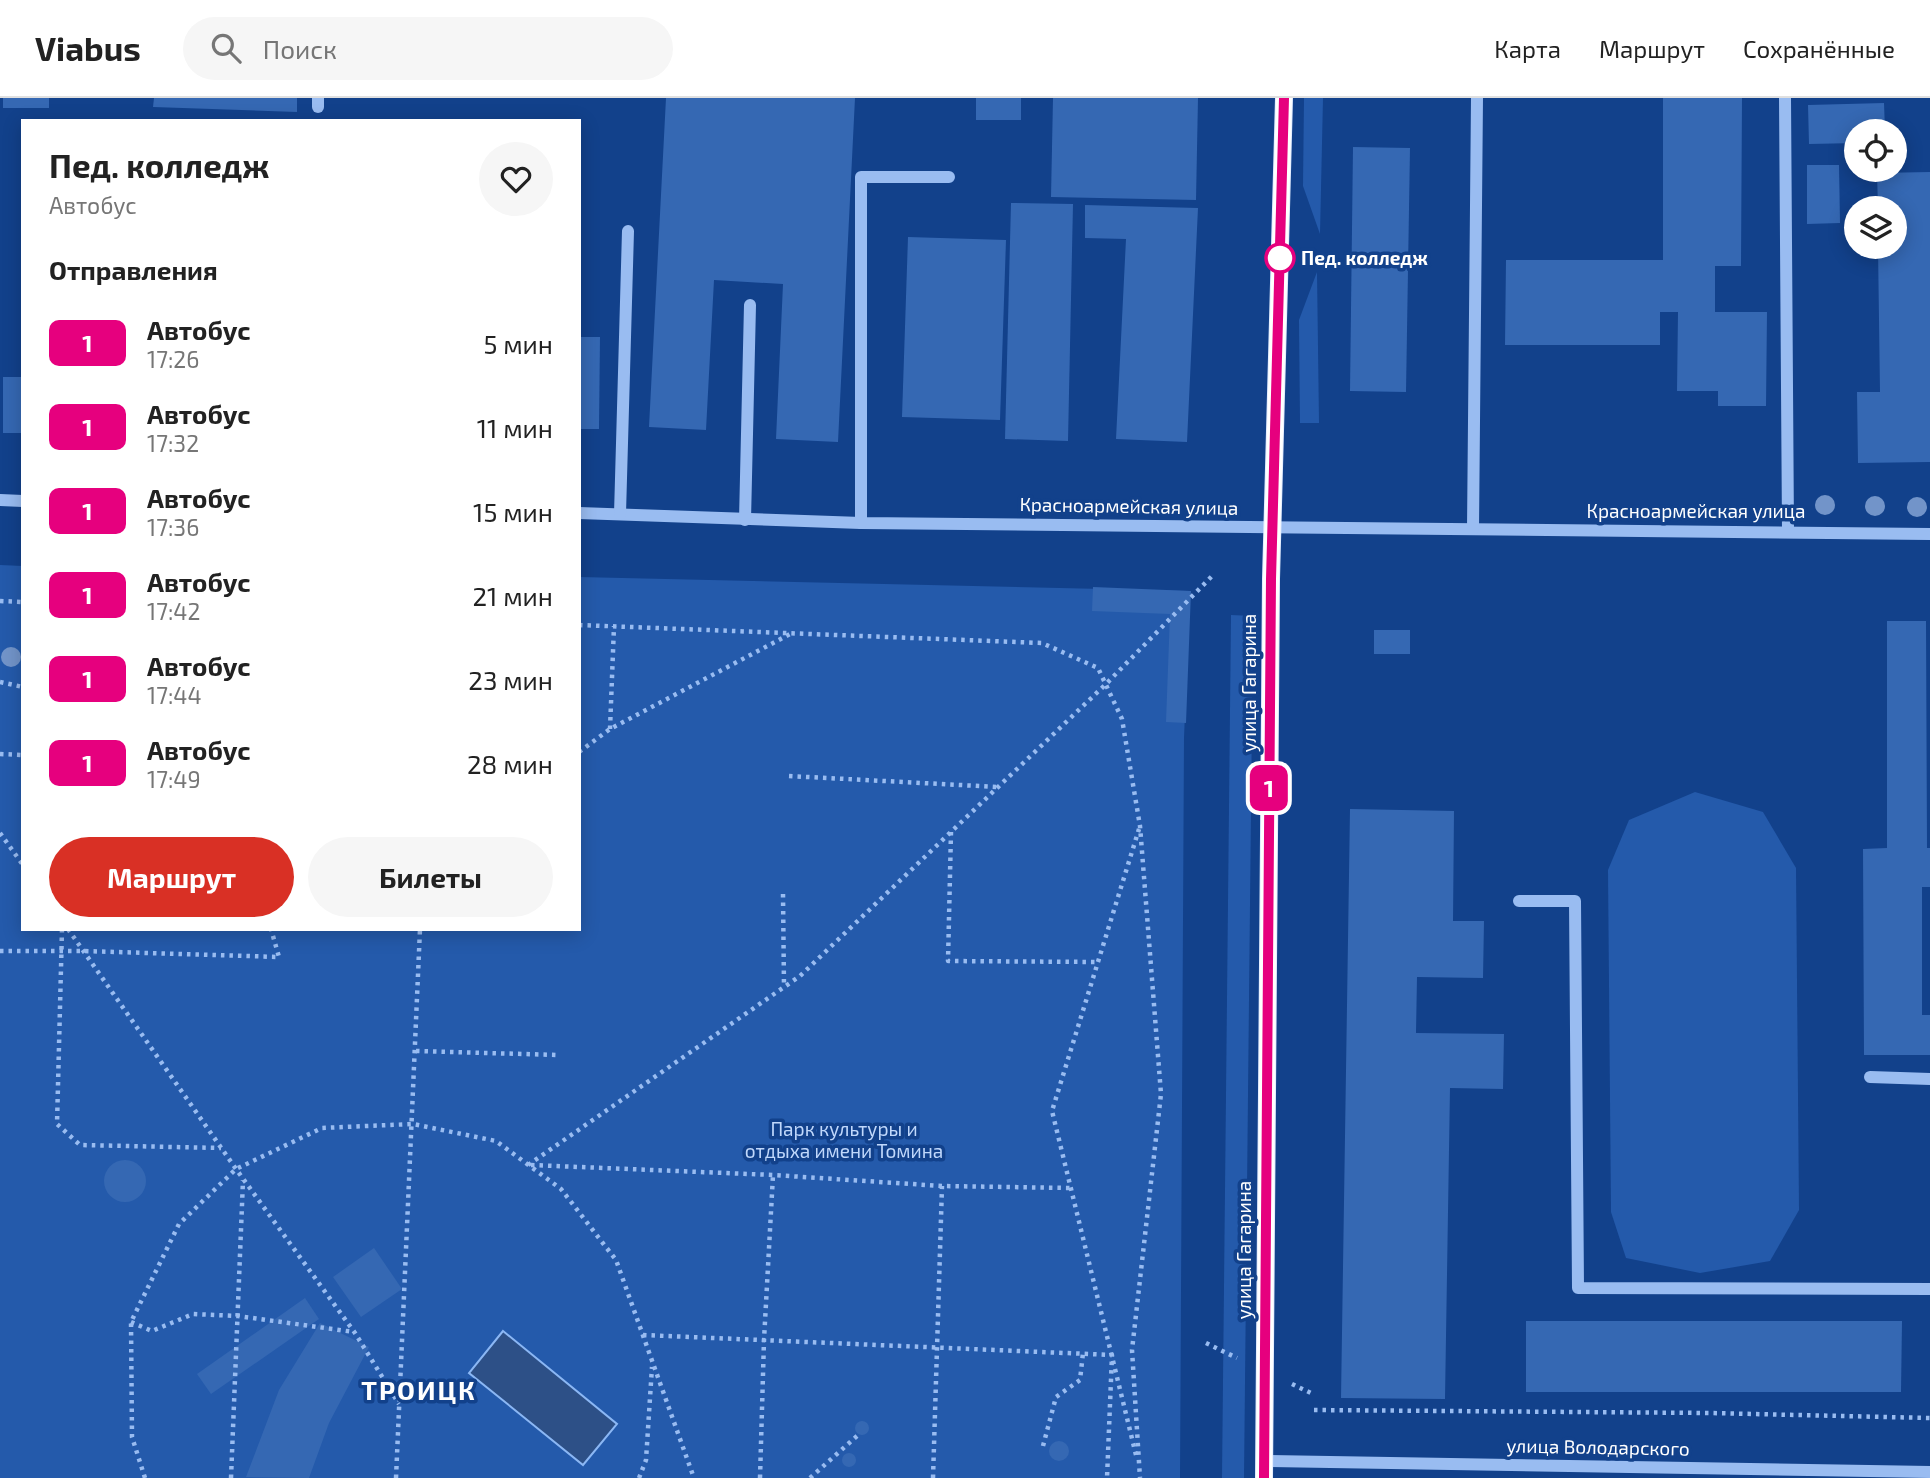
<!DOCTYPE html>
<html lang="ru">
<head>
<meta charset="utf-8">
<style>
	:root { --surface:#fff; --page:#f6f6f6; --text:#222; --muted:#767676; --line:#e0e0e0; --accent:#d93025 }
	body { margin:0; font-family:"Exo 2",sans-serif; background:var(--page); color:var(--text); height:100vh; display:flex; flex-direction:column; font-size:26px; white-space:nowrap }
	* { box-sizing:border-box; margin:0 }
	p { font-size:23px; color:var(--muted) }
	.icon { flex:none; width:38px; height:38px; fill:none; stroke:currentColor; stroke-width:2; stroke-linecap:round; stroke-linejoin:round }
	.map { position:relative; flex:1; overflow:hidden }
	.panel { position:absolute; left:21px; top:21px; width:560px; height:812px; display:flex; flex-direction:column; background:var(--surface); border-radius:0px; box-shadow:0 4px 18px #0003 }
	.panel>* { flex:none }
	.badge { padding:0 14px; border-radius:10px; font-size:24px; line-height:46px }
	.controls { position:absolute; left:1844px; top:21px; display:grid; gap:14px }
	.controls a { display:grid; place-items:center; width:63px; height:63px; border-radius:50%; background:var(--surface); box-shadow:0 4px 18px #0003; font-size:35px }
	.map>.badge { position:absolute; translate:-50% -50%; box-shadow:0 0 0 4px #fff }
	h2 { padding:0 28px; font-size:26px; line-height:63px }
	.round { display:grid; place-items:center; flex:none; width:74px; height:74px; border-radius:37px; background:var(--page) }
	.overview { display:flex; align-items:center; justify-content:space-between; height:119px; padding:0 28px }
	h1 { font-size:33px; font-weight:700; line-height:52px }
	.button { display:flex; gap:14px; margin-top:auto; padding:14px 28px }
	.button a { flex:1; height:80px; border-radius:42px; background:var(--accent); color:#fff; font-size:28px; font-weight:700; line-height:80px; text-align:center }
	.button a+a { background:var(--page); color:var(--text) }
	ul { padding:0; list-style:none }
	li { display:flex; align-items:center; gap:21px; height:84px; padding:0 28px }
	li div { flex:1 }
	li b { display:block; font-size:26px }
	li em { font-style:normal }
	li .badge { min-width:77px; font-weight:700; text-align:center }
	header { display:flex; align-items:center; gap:42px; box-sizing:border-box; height:98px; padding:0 35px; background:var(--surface); border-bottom:2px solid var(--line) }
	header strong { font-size:33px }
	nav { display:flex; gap:38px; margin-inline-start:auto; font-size:24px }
	.search { width:490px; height:63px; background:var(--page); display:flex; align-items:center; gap:18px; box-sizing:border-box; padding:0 24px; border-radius:38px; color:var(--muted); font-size:26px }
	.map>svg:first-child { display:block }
	.green { fill:#245aab }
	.water { fill:#2d5087; stroke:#8bb7f4; stroke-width:2 }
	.building { fill:#3568b3 }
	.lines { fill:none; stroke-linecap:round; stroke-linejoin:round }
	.path { stroke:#99bcf1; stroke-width:4.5; stroke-dasharray:3.5 5; stroke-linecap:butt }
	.minor { stroke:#99bcf1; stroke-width:12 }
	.major { stroke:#e3edff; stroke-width:18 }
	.tree { fill:#7294c9 }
	.line-casing { stroke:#fff; stroke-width:16 }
	.line { stroke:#e6007e; stroke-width:10 }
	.stop-dot { fill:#fff; stroke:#e6007e; stroke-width:3.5 }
	.labels { text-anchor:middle; stroke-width:7; stroke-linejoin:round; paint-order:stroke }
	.stop-label { font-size:19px; font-weight:bold; fill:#fff; stroke:#12418b; text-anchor:start }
	.street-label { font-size:19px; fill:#fff; stroke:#12418b }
	.park-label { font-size:19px; fill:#c0d8fc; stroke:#12418b }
	.district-label { font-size:26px; font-weight:bold; letter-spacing:2px; fill:#fff; stroke:#12418b }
</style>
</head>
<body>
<header>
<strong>Viabus</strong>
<div class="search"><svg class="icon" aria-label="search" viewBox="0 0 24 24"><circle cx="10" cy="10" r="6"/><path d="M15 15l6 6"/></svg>Поиск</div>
<nav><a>Карта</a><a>Маршрут</a><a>Сохранённые</a></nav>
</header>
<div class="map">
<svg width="1930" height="1380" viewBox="0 0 1930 1380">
	<rect width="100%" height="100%" fill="#12418b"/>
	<g class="green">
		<polygon points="1304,0 1323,0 1320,136 1303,88"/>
		<polygon points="1317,174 1319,325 1300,325 1299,222"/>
		<polygon points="0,467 23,468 23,831 579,831 579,479 1190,493 1184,640 1180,1380 0,1380"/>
		<polygon points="1231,517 1253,518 1244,1380 1222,1380"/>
		<polygon points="1695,694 1763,714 1796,770 1799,1112 1770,1163 1700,1175 1626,1160 1611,1114 1608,772 1629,722"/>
	</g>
	<polygon class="water" points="503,1233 617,1326 583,1367 469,1275"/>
	<g class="building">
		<rect x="3" y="0" width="46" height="10"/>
		<polygon points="154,0 297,0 297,14 153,9"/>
		<polygon points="666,0 855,0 838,344 776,341 783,186 714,182 706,332 649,329"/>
		<rect x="976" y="0" width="45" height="22"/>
		<polygon points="1053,0 1198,0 1196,102 1051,99"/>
		<polygon points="1663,0 1742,0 1741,168 1715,168 1715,214 1767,214 1766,308 1718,308 1718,293 1677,293 1678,214 1660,214 1660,247 1505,247 1506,162 1663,162"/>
		<polygon points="1884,5 1885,33 1857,33 1857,45 1809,46 1808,7"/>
		<polygon points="1353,49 1410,50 1406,294 1350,293"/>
		<polygon points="1807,67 1839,67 1840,125 1807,126"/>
		<polygon points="1930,74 1930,364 1858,365 1857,294 1880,294 1878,149 1895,149 1895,110 1878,110 1877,75"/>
		<polygon points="1011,105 1073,106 1068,343 1005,341"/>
		<polygon points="1085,107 1198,110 1187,344 1116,341 1126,141 1085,140"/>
		<polygon points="908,139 1006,142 1000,322 902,319"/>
		<polygon points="579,239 600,239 599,331 579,331"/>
		<rect x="3" y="279" width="20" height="56"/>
		<polygon points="1093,489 1191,493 1186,625 1166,624 1170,516 1092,513"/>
		<polygon points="1887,523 1926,523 1927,750 1930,750 1930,789 1922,789 1922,917 1930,917 1930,957 1864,957 1863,751 1887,750"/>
		<rect x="1374" y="532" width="36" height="24"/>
		<polygon points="1350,711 1454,713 1453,823 1484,823 1483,880 1417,879 1416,935 1504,936 1503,991 1450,990 1445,1301 1341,1300"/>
		<circle cx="125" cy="1083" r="21"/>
		<polygon points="374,1150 402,1191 361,1219 333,1179"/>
		<polygon points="305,1200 319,1221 211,1296 197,1276"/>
		<polygon points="1526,1223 1902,1223 1901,1294 1526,1294"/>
		<polygon points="320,1225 369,1249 329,1325 309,1380 246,1379 279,1292"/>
		<circle cx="862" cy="1330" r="7"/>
		<circle cx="1059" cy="1353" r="10"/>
		<circle cx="849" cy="1362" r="7"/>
	</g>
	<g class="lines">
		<g class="path">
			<polyline points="0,503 23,504"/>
			<polyline points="579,527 1042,545 1098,570 1122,621 1140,728 1161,996 1132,1252 1140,1380"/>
			<polyline points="0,584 23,589"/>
			<polyline points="610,631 614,528"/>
			<polyline points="579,654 610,631 792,535"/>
			<polyline points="0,656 23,657"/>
			<polyline points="789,678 998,689"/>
			<polyline points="951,734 948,863 1097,864"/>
			<polyline points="0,735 23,767"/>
			<polyline points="783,796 784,889"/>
			<polyline points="62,831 57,1026 80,1047 221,1050"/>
			<polyline points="68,831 236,1071 355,1235 399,1306"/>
			<polyline points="0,853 83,853 279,859 271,831"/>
			<polyline points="416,953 559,957"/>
			<polyline points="528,1067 800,878 1106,586 1214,476"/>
			<polyline points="531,1067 773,1077 942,1088 1072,1090"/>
			<polyline points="131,1224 152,1233 193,1216 238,1218 354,1234"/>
			<polyline points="643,1237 1112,1257 1107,1380"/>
			<polyline points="1206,1245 1237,1260"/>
			<polyline points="1292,1286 1315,1297"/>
			<polyline points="1314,1312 1709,1315 1930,1320"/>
			<polyline points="1043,1348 1056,1299 1080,1282 1083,1255"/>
			<polyline points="1136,1357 1052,1013 1139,731"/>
			<polyline points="145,1380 132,1339 131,1224 179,1126 236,1071 322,1030 413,1026 496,1043 561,1091 616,1162 694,1380"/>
			<polyline points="231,1380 243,1082"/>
			<polyline points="396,1380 420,831"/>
			<polyline points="639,1380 646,1362 652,1269"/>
			<polyline points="760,1380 764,1242 773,1077"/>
			<polyline points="810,1380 857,1338"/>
			<polyline points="933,1380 942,1088"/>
		</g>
		<g class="minor">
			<polyline points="1785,0 1788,433"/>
			<polyline points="318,9 318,0"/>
			<polyline points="0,402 23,403"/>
			<polyline points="579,415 861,425 1930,436"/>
			<polyline points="620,416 628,133"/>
			<polyline points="745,422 750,207"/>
			<polyline points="861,425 861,79 949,79"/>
			<polyline points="1473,431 1477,0"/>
			<polyline points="1519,803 1575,803 1578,1190 1930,1191"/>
			<polyline points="1870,979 1930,981"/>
			<polyline points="1264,1363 1930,1374"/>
		</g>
		<polyline class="major" points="1264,1380 1271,481 1284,0"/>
	</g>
	<g class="tree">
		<circle cx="1825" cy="407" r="10"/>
		<circle cx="1875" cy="408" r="10"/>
		<circle cx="1917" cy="409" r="10"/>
		<circle cx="11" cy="559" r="10"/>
	</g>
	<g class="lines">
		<defs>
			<polyline id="line" points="1264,1380 1271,481 1284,0"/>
		</defs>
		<use href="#line" class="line-casing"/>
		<use href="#line" class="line"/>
	</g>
	<circle class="stop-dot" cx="1280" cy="160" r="14"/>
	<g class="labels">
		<g class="stop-label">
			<text x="1301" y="167">Пед. колледж</text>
		</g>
		<g class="street-label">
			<text transform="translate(1129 408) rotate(1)" y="7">Красноармейская улица</text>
			<text x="1696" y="420">Красноармейская улица</text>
			<text transform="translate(1249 585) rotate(-90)" y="7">улица Гагарина</text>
			<text transform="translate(1244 1152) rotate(-90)" y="7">улица Гагарина</text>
			<text transform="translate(1598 1349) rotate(1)" y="7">улица Володарского</text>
		</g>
		<g class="park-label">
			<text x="844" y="1038">Парк культуры и<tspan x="844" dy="22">отдыха имени Томина</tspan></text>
		</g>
		<g class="district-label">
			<text x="419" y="1302">ТРОИЦК</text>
		</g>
	</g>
</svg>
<div class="controls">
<a><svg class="icon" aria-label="locate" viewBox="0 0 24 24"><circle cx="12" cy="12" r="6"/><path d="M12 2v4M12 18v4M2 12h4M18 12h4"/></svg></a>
<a><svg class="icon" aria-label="layers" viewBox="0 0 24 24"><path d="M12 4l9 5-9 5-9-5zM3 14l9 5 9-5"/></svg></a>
</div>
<b class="badge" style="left:1269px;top:690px;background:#e6007e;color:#fff">1</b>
<section class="panel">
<div class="overview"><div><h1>Пед. колледж</h1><p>Автобус</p></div><a class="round"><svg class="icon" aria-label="heart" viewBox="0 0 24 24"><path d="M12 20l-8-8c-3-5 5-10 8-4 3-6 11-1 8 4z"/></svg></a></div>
<h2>Отправления</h2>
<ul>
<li><span class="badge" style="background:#e6007e;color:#fff">1</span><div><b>Автобус</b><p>17:26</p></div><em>5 мин</em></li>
<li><span class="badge" style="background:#e6007e;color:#fff">1</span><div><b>Автобус</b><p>17:32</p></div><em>11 мин</em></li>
<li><span class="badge" style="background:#e6007e;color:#fff">1</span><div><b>Автобус</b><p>17:36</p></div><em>15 мин</em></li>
<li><span class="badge" style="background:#e6007e;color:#fff">1</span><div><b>Автобус</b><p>17:42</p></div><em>21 мин</em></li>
<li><span class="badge" style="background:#e6007e;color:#fff">1</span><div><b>Автобус</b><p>17:44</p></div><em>23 мин</em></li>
<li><span class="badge" style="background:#e6007e;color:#fff">1</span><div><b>Автобус</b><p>17:49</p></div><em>28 мин</em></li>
</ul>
<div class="button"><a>Маршрут</a><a>Билеты</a></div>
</section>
</div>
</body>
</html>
